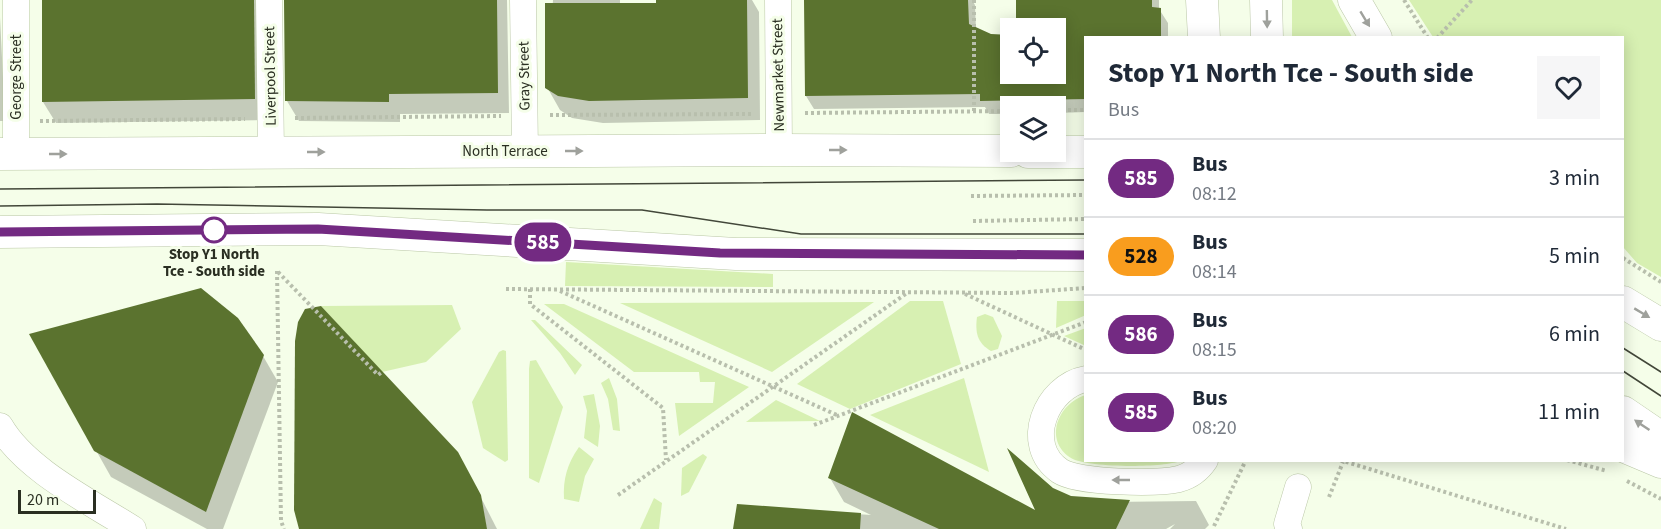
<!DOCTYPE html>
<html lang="en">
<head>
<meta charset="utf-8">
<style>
	:root { --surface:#fff; --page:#f6f6f7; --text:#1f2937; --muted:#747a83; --line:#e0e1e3 }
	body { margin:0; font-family:"Source Sans 3",sans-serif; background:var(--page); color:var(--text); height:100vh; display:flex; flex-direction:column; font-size:22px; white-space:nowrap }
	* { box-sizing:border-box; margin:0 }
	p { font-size:20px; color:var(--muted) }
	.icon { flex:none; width:33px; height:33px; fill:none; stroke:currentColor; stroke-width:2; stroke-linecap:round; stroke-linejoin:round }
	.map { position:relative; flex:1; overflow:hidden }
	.drawer { position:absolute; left:1084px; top:36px; width:540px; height:426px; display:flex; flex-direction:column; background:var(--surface); border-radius:0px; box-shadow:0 3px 15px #0003 }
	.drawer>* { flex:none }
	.badge { padding:0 12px; border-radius:20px; font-size:21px; line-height:39px }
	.fabs { position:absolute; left:1000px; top:18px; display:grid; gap:12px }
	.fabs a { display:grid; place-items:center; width:66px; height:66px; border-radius:0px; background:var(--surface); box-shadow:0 3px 15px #0003; font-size:30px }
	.scale { position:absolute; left:18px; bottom:15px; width:78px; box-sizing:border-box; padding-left:6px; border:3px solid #2a2f22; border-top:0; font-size:16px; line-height:21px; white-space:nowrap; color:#2a2f22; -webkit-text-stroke:4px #f5fee9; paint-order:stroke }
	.map>.badge { position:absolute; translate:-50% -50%; box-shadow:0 0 0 3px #fff }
	.round { display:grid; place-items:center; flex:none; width:63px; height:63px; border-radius:0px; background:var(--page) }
	.headline { display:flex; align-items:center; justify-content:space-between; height:102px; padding:0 24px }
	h1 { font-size:28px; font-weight:700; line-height:45px }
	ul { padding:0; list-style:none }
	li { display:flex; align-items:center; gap:18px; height:78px; padding:0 24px; border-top:2px solid var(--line) }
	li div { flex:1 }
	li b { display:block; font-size:22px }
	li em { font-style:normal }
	li .badge { min-width:66px; font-weight:700; text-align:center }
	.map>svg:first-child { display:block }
	.green { fill:#d7f0b2 }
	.shadow { fill:#0003 }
	.building { fill:#5b732f }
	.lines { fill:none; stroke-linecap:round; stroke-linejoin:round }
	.minor-casing { stroke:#bac7a6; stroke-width:27 }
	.major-casing { stroke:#bac7a6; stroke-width:33 }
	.path { stroke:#b8bfad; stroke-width:4; stroke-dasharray:3 3; stroke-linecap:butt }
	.minor { stroke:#fff; stroke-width:26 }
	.major { stroke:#fff; stroke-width:32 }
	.tram { stroke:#424739; stroke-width:1.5 }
	.oneway { fill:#9fa19c }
	.line-casing { stroke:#fff; stroke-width:14 }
	.line { stroke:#732a82; stroke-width:9 }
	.stop-dot { fill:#fff; stroke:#732a82; stroke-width:3 }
	.labels { text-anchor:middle; stroke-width:6; stroke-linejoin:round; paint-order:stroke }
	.street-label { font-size:15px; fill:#2a2f22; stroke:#f5fee9 }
	.stop-label { font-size:15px; font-weight:bold; fill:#2a2f22; stroke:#f5fee9 }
</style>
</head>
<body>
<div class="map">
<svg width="1661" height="529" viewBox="0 0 1661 529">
	<rect width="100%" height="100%" fill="#f5fee9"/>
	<g class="green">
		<polygon points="1292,0 1332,0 1352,37 1292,37"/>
		<polygon points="1409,0 1661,0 1661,277 1637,263 1623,247 1623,38 1433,37"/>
		<polygon points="566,262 773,274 773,287 565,286"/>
		<polygon points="910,301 943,301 961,364 850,409 797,384"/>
		<polygon points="1057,301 1086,301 1086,315 1056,328"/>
		<polygon points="874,302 772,372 620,303"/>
		<polygon points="544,304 564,304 749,387 679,436 675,403 713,403 715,382 700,382 699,372 634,372"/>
		<polygon points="452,305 461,329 426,362 382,372 321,306"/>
		<path d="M985,314l8,3 9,19 -4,13 -7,2c-14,-8 -16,-19 -14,-34z"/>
		<polygon points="531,320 535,320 582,365 575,375 560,353"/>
		<polygon points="1086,328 1086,346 1064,336"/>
		<polygon points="503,350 506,351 508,460 505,462 483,448 472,402 499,352"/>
		<polygon points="536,360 563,407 539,483 529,478 529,369 530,361"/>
		<polygon points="609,378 617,399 620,431 613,430 608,399 601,383"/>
		<polygon points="964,378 989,472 870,415"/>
		<polygon points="594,394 600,426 598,447 584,438 587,411 583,396"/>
		<path d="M1086,395v65l94,1c-17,7 -93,7 -109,-3 -28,-18 -13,-55 15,-63z"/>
		<polygon points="776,400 820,421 746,422"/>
		<path d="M579,447l15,12 -9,17 -6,26 -15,-3c-1,-20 3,-35 15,-52z"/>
		<polygon points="703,454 707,457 689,492 681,496 682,468"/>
		<polygon points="654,498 662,503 659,529 640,529"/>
	</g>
	<g class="shadow">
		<polygon points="44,0 257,0 267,120 56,123 43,102"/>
		<polygon points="286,0 507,0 509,113 400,114 400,122 299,121 287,101"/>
		<polygon points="553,0 620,0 620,4 657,4 657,0 752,0 759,12 760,120 603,123 572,118 560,110 547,87"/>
		<polygon points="805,0 972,0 975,5 976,29 991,36 1011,36 1011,74 1056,74 1056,28 1018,28 1017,0 1159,0 1159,9 1168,23 1168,38 1086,38 1086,112 1056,113 1056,106 1011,106 1011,114 989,114 985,107 814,109 806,96"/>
		<polygon points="0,17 3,78 10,121 0,121"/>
		<polygon points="31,335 263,356 278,382 223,529 207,529 111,477"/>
		<polygon points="830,478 1038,513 1052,489 1071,498 1109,502 1196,501 1209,525 1205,529 1170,529 1175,524 1166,529 735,529 738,506 871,515 844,502"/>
		<polygon points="473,482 497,529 300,529"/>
	</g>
	<g class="building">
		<polygon points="42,0 254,0 255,99 42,102"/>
		<polygon points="284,0 497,0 498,93 389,94 389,102 285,101"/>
		<polygon points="656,0 747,0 748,98 589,101 558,96 545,88 545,3 656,3"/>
		<polygon points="804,0 968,0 969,24 991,34 1011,35 1011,74 1056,74 1056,28 1016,28 1016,0 1152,0 1152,7 1161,8 1161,38 1086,38 1086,99 980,101 980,94 805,96"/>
		<polygon points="201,288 238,318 264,355 206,512 94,451 29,334"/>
		<polygon points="321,306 458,452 481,495 487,529 299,529 294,510 295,341 298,322 305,309"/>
		<polygon points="852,412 1035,510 1007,448 1053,488 1071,496 1130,500 1116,529 939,529 828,478"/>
		<polygon points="737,504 861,513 860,529 733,529"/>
	</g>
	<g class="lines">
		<defs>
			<g id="minor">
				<polyline points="269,0 271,152"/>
				<polyline points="523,0 525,151"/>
				<polyline points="778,0 779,150"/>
				<polyline points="16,154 16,0"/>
				<path d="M1086,379c-40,7 -64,66 -26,92 18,12 97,13 119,8 11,-3 20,-10 26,-19"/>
				<path d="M0,426c25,44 91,76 133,103"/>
				<polyline points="1289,529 1287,524 1298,487"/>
			</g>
			<g id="major">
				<polyline points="1202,0 1204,38"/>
				<polyline points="1266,0 1267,38"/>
				<polyline points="1354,0 1376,38"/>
				<polyline points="1028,152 1086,152"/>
				<polyline points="0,154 779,150 1011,151"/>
				<polyline points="0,232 318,229 736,254 1086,255"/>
				<polyline points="1623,302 1661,325"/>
				<polyline points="1623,412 1661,438"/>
				<polyline points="1623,446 1661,462"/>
			</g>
		</defs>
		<use href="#minor" class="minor-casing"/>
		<use href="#major" class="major-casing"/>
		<g class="path">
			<polyline points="1404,0 1428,38"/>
			<polyline points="1437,38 1472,0"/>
			<polyline points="1056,110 1086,110"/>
			<polyline points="974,111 974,0"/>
			<polyline points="805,113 1011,111"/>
			<polyline points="550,115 753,114"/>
			<polyline points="295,118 501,116"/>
			<polyline points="40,121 245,119"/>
			<polyline points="971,196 1086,195"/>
			<polyline points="973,221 1086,219"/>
			<polyline points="1623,258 1661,282"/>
			<polyline points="277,271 281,521 284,529"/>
			<polyline points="278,272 378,375 382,372"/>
			<polyline points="506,289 1013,293 1086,288"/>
			<polyline points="530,289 530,304 663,408 666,460"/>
			<polyline points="560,291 839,416"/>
			<polyline points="965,294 1086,350"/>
			<polyline points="814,425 1086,322"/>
			<polyline points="1340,460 1566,529"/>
			<polyline points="1567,460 1607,471"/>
			<polyline points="1627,481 1661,499"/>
			<polyline points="618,495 907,293"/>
			<polyline points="1329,497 1343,462"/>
			<polyline points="1214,526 1246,460"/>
		</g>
		<use href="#minor" class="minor"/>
		<use href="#major" class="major"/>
		<g class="tram">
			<polyline points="0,189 1086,180"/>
			<polyline points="0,206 157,204 487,210 642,210 801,234 1086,234"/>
			<polyline points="1623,348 1661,372"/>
			<polyline points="1623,371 1661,396"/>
		</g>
	</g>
	<defs><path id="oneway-solid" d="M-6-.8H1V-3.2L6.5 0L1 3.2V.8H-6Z" transform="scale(1.5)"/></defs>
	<g class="oneway">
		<use href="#oneway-solid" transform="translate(1267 19) rotate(89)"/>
		<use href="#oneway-solid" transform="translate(1365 19) rotate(59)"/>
		<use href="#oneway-solid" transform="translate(838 150)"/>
		<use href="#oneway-solid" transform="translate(574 151)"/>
		<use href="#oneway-solid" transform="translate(316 152)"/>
		<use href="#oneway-solid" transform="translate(58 154)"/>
		<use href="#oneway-solid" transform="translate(1642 313) rotate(31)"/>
		<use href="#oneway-solid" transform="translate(1642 425) rotate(-146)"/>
		<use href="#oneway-solid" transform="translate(1121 480) rotate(-180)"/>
	</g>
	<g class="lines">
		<defs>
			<polyline id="line" points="0,232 318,229 720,253 1086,255"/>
		</defs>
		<use href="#line" class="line-casing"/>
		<use href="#line" class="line"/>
	</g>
	<circle class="stop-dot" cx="214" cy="230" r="12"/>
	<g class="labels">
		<g class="street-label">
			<text transform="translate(778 75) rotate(-91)" y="5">Newmarket Street</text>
			<text transform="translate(270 76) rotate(-91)" y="5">Liverpool Street</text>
			<text transform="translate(524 76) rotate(-91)" y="5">Gray Street</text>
			<text transform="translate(16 77) rotate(-90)" y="5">George Street</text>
			<text x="505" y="156">North Terrace</text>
		</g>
		<g class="stop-label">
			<text x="214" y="259">Stop Y1 North<tspan x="214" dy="17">Tce - South side</tspan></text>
		</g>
	</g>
</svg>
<div class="fabs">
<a><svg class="icon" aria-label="locate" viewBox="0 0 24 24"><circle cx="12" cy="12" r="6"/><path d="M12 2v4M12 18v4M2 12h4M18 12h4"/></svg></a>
<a><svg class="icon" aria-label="layers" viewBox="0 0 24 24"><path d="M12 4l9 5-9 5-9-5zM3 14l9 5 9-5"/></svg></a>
</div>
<div class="scale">20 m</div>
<b class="badge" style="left:543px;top:242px;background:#732a82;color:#fff">585</b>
<section class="drawer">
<div class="headline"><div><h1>Stop Y1 North Tce - South side</h1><p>Bus</p></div><a class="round"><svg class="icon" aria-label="heart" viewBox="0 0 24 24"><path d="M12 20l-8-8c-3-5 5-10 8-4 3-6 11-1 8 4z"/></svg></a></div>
<ul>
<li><span class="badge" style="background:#732a82;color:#fff">585</span><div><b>Bus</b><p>08:12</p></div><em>3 min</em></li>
<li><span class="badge" style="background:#f99d1e;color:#111">528</span><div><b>Bus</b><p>08:14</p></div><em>5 min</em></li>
<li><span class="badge" style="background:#732a82;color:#fff">586</span><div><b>Bus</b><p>08:15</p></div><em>6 min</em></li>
<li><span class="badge" style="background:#732a82;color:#fff">585</span><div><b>Bus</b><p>08:20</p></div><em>11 min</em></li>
</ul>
</section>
</div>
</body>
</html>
